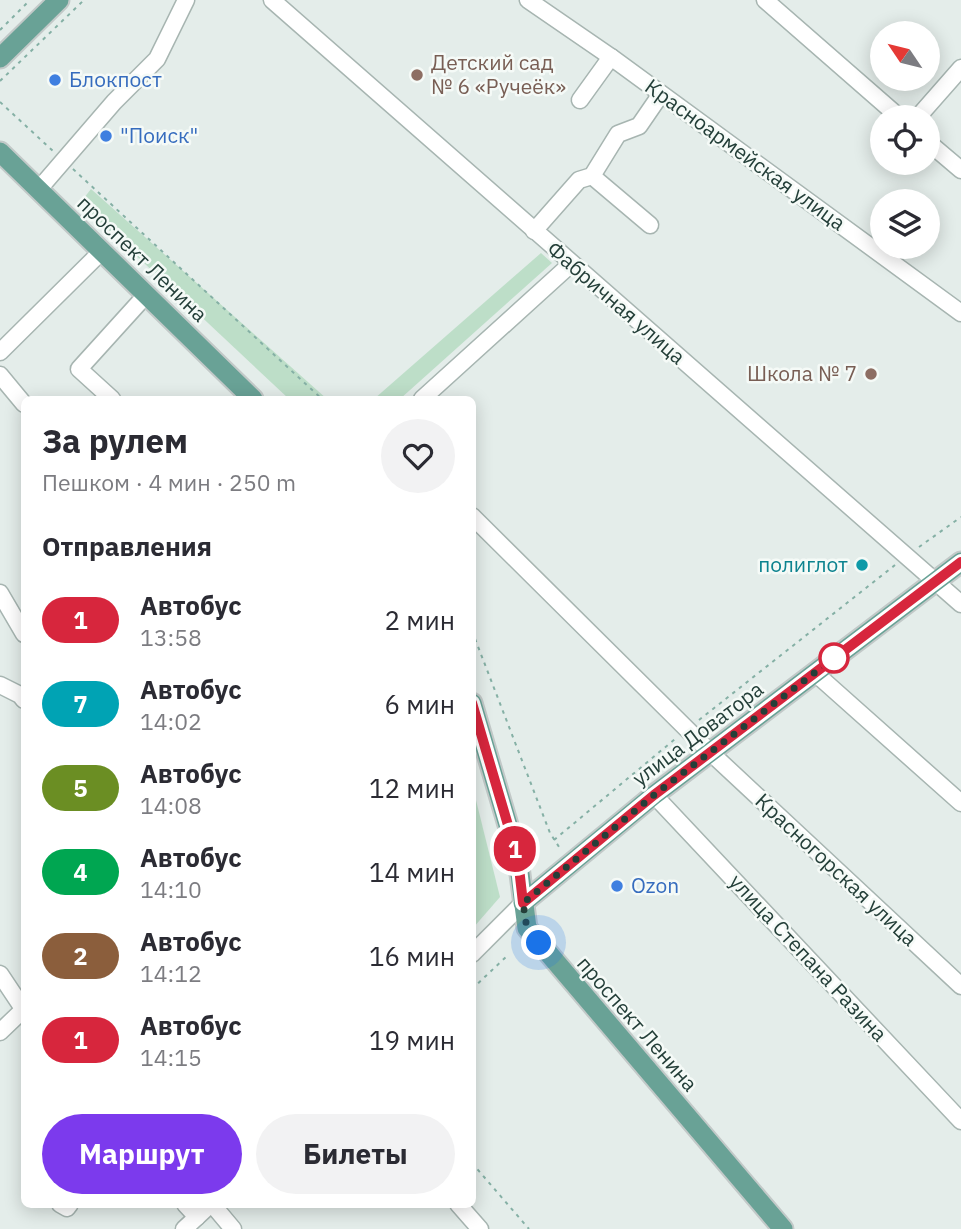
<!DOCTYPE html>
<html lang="ru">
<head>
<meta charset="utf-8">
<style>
	:root { --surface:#fff; --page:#f2f2f3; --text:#2b2b33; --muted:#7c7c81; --accent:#7c3aed }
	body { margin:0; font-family:"IBM Plex Sans",sans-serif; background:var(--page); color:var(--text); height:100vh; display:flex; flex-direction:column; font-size:26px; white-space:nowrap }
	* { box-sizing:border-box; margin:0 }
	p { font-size:23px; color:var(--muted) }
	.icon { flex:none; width:38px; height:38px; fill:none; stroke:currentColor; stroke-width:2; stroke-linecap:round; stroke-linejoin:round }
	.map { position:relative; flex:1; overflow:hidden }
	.side { position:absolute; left:21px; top:396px; width:455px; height:812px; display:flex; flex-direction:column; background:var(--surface); border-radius:10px; box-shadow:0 4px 18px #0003 }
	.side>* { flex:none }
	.badge { padding:0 14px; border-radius:23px; font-size:24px; line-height:46px }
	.needle { width:46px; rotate:305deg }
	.fabs { position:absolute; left:870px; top:21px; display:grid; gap:14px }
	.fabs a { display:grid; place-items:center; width:70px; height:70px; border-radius:50%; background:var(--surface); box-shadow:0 4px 18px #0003; font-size:35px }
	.you { position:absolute; width:35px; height:35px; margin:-18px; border:5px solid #fff; border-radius:50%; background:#1a73e8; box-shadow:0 0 0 10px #1a73e833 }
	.map>.badge { position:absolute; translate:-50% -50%; box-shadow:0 0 0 4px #fff }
	h2 { padding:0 21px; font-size:26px; line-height:63px }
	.round { display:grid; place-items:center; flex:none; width:74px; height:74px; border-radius:37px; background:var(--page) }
	.headline { display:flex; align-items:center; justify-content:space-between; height:119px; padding:0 21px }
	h1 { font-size:33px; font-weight:800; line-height:52px }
	.primary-button { display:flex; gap:14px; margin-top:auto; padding:14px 21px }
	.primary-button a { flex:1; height:80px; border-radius:42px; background:var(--accent); color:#fff; font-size:28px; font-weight:800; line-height:80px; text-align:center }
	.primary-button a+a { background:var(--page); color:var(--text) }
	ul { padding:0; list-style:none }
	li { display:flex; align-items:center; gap:21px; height:84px; padding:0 21px }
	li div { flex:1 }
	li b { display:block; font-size:26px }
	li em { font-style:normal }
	li .badge { min-width:77px; font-weight:700; text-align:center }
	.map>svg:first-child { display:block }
	.green { fill:#bddec8 }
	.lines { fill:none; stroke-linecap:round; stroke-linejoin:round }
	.minor-casing { stroke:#a7b5b1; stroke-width:19 }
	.major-casing { stroke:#c2c9c8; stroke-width:23 }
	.path { stroke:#85b0a5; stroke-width:2; stroke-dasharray:3.5 5; stroke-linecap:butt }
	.minor { stroke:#fff; stroke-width:16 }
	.major { stroke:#69a296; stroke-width:19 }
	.line-casing { stroke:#fff; stroke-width:16 }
	.line { stroke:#d7263d; stroke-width:10 }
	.walk { stroke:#243f39; stroke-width:7; stroke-dasharray:0 12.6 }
	.education-dot { fill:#8d6e63; stroke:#f5faf7; stroke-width:2.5 }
	.shop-dot { fill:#3f7fe0; stroke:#f5faf7; stroke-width:2.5 }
	.culture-dot { fill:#0f9aa8; stroke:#f5faf7; stroke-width:2.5 }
	.stop-dot { fill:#fff; stroke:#d7263d; stroke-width:3.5 }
	.labels { text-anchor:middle; stroke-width:5; stroke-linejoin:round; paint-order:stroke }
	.education-label { font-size:21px; fill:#785e54; stroke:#f5faf7; text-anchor:start }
	.shop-label { font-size:21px; fill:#366cbe; stroke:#f5faf7; text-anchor:start }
	.street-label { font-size:21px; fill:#243f39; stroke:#f5faf7 }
	.culture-label { font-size:21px; fill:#0d838f; stroke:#f5faf7; text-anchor:end }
</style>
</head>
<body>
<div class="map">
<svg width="961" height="1229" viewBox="0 0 961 1229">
	<rect width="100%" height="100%" fill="#e4edea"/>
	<g class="green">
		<polygon points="91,189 327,399 289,399 80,203"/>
		<polygon points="541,253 552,263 400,399 374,399"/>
		<polygon points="472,784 500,897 473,928 472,928"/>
	</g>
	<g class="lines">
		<defs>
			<g id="minor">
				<polyline points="272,0 961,604"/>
				<polyline points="528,0 611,57 961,313"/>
				<polyline points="765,0 899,117"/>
				<polyline points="580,100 611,57"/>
				<polyline points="918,117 961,68"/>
				<polyline points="928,142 961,170"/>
				<polyline points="592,176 650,225"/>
				<polyline points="39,189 114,102 157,59 186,0"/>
				<polyline points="534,231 579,180 592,176 618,134 639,126 661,94"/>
				<polyline points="0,352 102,251"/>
				<polyline points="0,375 24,404"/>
				<polyline points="112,399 79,369 146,295"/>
				<polyline points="422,399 571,264"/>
				<polyline points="472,516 711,753 961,986"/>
				<polyline points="0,593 24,634"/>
				<polyline points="815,673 961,803"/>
				<polyline points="0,685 20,695 24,700"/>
				<polyline points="654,795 961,1121"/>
				<polyline points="472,954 523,903"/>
				<polyline points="0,974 24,1010"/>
				<polyline points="0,1032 24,1009"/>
				<polyline points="60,1204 67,1208 70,1204"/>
				<polyline points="185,1204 197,1217"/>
				<polyline points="212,1204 233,1229"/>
				<polyline points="458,1204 480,1229"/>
				<polyline points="184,1229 211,1204"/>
			</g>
			<g id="major">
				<polyline points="0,58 59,0"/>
				<polyline points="0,152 253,399"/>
				<polyline points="472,703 518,859 527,928 783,1229"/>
				<polyline points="523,903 654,795 961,562"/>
			</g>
		</defs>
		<use href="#minor" class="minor-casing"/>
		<use href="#major" class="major-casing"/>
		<g class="path">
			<polyline points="0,30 30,0"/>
			<polyline points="0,81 84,0"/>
			<polyline points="0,102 53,151"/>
			<polyline points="73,169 322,399"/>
			<polyline points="919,547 961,517"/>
			<polyline points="472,631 550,833 561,850"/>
			<polyline points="699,720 895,565"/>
			<polyline points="554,840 675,739"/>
			<polyline points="472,989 507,956"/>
			<polyline points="472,1163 529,1229"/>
		</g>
		<use href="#minor" class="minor"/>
		<use href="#major" class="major"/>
	</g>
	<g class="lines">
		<defs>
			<polyline id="line" points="472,703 518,859 523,903 654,795 961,562"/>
		</defs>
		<use href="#line" class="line-casing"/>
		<use href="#line" class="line"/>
		<polyline class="walk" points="539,943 527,929 523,903 654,795 834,658"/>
	</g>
	<g class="education-dot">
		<circle cx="417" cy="75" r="7"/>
		<circle cx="871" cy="374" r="7"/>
	</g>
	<g class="shop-dot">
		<circle cx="55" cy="80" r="7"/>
		<circle cx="106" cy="136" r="7"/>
		<circle cx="617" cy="886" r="7"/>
	</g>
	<circle class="culture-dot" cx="862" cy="565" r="7"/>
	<circle class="stop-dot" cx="834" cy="658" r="14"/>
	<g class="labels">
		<g class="education-label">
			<text x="431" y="70">Детский сад<tspan x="431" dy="24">№ 6 «Ручеёк»</tspan></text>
			<text x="857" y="381" text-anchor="end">Школа № 7</text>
		</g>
		<g class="shop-label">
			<text x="69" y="87">Блокпост</text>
			<text x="120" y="143">"Поиск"</text>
			<text x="631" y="893">Ozon</text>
		</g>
		<g class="street-label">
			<text transform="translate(745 155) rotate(36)" y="7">Красноармейская улица</text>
			<text transform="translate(142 259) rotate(44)" y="7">проспект Ленина</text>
			<text transform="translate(616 303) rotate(41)" y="7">Фабричная улица</text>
			<text transform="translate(698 734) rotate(-37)" y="7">улица Доватора</text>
			<text transform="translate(836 870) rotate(43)" y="7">Красногорская улица</text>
			<text transform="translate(808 958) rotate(47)" y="7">улица Степана Разина</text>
			<text transform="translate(637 1024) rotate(49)" y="7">проспект Ленина</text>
		</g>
		<g class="culture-label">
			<text x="848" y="572">полиглот</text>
		</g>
	</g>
</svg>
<div class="fabs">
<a><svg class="needle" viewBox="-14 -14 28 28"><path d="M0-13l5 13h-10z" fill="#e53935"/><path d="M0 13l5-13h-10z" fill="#7c7c81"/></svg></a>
<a><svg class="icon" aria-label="locate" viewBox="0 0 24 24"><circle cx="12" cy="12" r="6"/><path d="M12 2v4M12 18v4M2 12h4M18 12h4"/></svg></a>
<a><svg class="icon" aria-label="layers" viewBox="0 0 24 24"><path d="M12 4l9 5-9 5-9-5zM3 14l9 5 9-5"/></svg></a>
</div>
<div class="you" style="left:539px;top:943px"></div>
<b class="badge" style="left:515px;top:849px;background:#d7263d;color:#fff">1</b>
<section class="side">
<div class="headline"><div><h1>За рулем</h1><p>Пешком · 4 мин · 250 m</p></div><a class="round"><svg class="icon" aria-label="heart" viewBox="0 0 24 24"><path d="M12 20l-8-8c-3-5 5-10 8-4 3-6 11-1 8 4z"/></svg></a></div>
<h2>Отправления</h2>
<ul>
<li><span class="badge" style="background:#d7263d;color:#fff">1</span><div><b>Автобус</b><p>13:58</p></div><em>2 мин</em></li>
<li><span class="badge" style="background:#00a3b4;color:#fff">7</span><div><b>Автобус</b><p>14:02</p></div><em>6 мин</em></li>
<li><span class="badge" style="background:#6b8e23;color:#fff">5</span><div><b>Автобус</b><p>14:08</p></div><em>12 мин</em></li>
<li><span class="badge" style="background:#00a651;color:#fff">4</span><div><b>Автобус</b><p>14:10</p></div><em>14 мин</em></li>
<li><span class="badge" style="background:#8b5e3c;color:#fff">2</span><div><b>Автобус</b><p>14:12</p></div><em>16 мин</em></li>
<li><span class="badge" style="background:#d7263d;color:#fff">1</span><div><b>Автобус</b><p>14:15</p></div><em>19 мин</em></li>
</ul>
<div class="primary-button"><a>Маршрут</a><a>Билеты</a></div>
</section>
</div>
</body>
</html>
